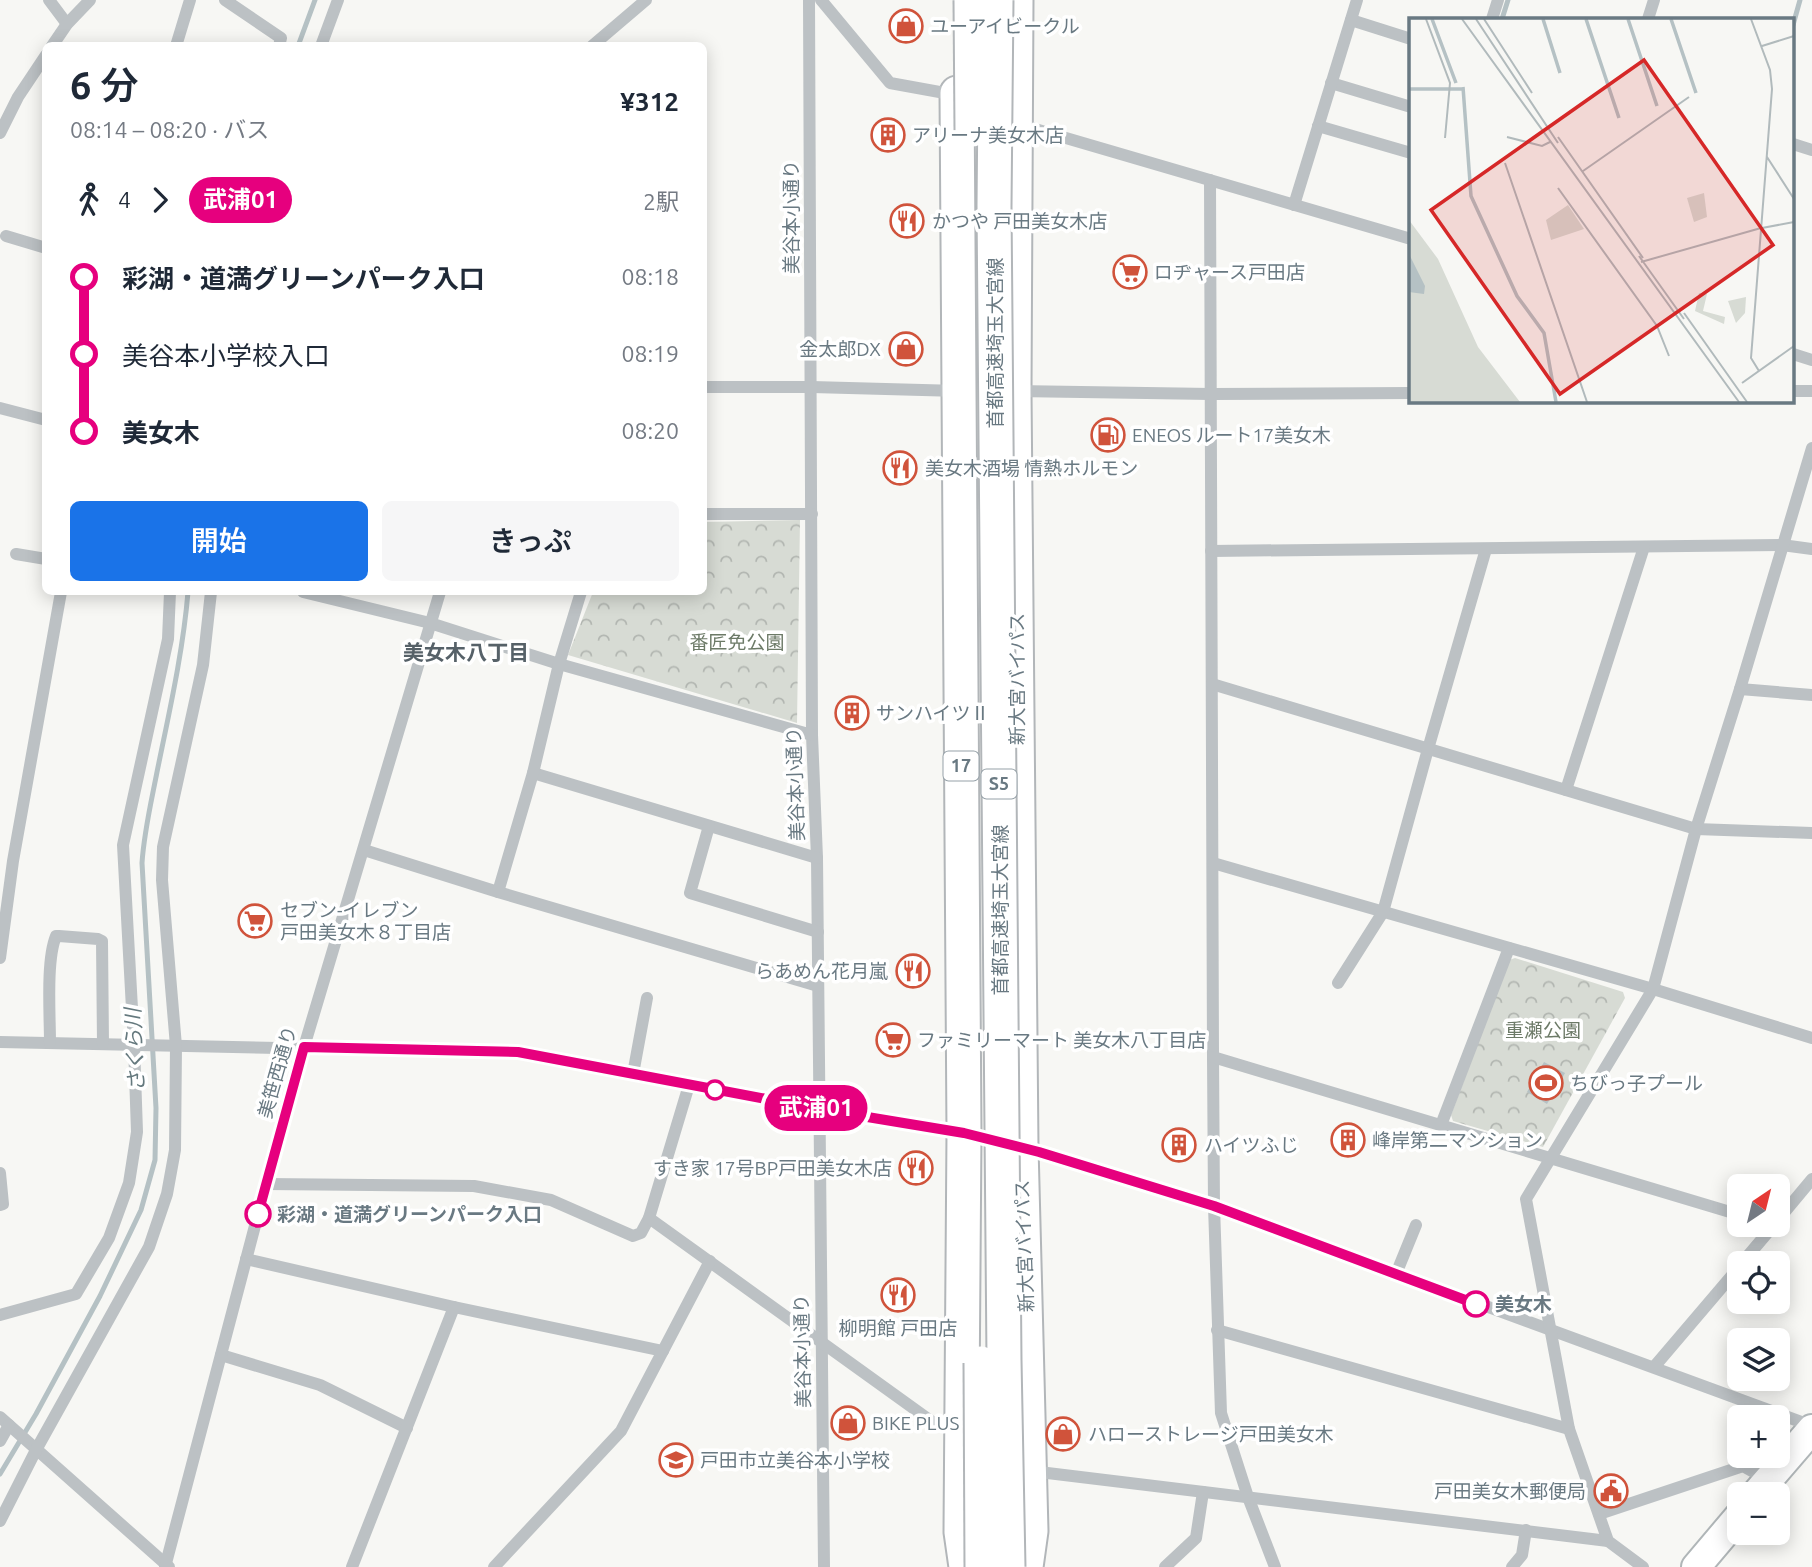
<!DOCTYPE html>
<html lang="ja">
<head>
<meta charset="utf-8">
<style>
	:root { --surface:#fff; --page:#f6f6f7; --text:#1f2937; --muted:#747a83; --accent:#1a73e8 }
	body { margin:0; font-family:Ubuntu,"Noto Sans JP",sans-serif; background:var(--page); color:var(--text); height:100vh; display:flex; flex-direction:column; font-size:26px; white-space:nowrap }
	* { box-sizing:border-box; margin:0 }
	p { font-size:23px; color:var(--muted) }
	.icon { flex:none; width:38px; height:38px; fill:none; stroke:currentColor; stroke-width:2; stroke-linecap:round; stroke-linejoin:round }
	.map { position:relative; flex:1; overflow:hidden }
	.panel { position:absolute; left:42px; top:42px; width:665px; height:553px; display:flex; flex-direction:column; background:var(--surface); border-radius:10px; box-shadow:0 4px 18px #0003 }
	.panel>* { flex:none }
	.badge { padding:0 14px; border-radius:23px; font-size:24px; line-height:46px }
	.needle { width:46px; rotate:35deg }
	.tools { position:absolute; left:1727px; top:1174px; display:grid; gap:14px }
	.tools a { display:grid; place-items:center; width:63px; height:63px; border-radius:10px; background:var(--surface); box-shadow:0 4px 18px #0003; font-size:35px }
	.map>.badge { position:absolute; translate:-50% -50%; box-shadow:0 0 0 4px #fff }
	.legs { display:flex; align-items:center; gap:10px; height:77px; padding:0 28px; font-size:23px }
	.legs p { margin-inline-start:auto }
	.summary { display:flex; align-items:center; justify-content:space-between; height:119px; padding:0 28px }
	h1 { font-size:38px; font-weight:600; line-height:52px }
	.button { display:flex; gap:14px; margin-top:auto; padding:14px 28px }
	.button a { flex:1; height:80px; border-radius:10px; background:var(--accent); color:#fff; font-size:28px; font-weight:600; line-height:80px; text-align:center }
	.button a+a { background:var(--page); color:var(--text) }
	ul { padding:0 28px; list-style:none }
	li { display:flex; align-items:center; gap:24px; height:77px; font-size:26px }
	li i { display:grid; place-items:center; width:10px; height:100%; margin:0 9px; background:currentColor }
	li i::after { content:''; width:18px; height:18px; margin:-9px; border:5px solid; border-radius:50%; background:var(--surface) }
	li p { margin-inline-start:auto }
	li:first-child i { background:linear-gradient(#0000 50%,currentColor 0) }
	li:last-child i { background:linear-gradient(currentColor 50%,#0000 0) }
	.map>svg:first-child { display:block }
	.park { fill:url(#park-crowns) }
	.water { fill:url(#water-waves) }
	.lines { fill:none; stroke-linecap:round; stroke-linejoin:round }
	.stream { stroke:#b5c1c4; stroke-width:5 }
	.major-casing { stroke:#b0b6b8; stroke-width:32 }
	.highway-casing { stroke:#b2b6b9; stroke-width:37 }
	.minor { stroke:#bcc1c4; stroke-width:12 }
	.major { stroke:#fff; stroke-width:28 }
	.highway { stroke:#fff; stroke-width:33 }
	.highway-bridge-casing { stroke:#b2b6b9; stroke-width:37; stroke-linecap:butt }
	.highway-bridge { stroke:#fff; stroke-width:33 }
	.line-1-casing { stroke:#fff; stroke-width:16 }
	.line-1 { stroke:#e6007e; stroke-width:10 }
	.stop-1-dot { fill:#fff; stroke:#e6007e; stroke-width:3.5 }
	.labels { text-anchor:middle; stroke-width:7; stroke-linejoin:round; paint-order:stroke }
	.shield { fill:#fff; stroke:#96a1a8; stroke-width:2 }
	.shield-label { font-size:18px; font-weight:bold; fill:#697982 }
	.poi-label { font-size:19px; fill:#697982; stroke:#fff; text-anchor:start }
	.street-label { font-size:19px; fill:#697982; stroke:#fff }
	.park-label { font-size:19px; fill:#6c7a67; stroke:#fff }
	.stop-label { font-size:19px; font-weight:bold; fill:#697982; stroke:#fff; text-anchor:start }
	.neighbourhood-label { font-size:21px; font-weight:bold; fill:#566168; stroke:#fff }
	.water-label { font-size:21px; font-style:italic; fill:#65797e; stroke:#fff }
	.inset-river { fill:none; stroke:#b5c1c4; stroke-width:3.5 }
	.inset-road { fill:none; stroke:#b1babc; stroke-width:2 }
	.view { fill:#d62828; fill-opacity:0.15; stroke:#d62828; stroke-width:3.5 }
	.inset-edge { fill:none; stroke:#697982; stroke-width:3.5 }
</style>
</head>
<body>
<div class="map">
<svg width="1812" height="1567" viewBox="0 0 1812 1567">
	<defs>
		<pattern id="park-crowns" width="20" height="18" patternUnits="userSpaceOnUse" patternTransform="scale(1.75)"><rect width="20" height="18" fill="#d7dbd4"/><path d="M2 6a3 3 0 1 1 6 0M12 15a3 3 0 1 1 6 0" fill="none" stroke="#b2b6b1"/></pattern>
		<pattern id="water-waves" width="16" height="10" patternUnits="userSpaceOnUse" patternTransform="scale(1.75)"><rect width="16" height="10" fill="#b5c1c4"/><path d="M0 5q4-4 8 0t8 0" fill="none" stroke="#97a2a5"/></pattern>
	</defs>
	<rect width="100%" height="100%" fill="#f7f7f4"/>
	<g class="park">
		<polygon points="800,520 797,723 568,655 593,592 704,592 704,522"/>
		<polygon points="1515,958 1623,992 1625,998 1543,1147 1453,1121 1451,1115 1509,960"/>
	</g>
	<polygon class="water" points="1544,1062 1565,1073 1547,1104 1527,1092"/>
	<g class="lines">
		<g class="stream">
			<polyline points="1502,19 1508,0"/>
			<polyline points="1793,25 1800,0"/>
			<polyline points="298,46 315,0"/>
			<path d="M0,1474l36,-60 64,-118 41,-86 14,-50 1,-52 -14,-245c2,-31 9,-60 15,-91 12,-59 26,-120 31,-180"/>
		</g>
		<defs>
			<g id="major">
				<polyline points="1756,1494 1812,1429"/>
				<polyline points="1696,1567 1740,1515"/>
			</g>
			<g id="highway">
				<polyline points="1016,0 1014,391 1021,1147 1031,1531 1026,1567"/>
				<polyline points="957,93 964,1133 961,1532 966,1567"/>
			</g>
		</defs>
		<use href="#major" class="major-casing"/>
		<use href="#highway" class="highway-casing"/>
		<g class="minor">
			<polyline points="49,0 67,24"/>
			<polyline points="225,0 281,38 279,46"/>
			<polyline points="809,0 812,735 817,858 824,1567"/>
			<polyline points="821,0 890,83 956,95"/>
			<polyline points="1492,19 1498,0"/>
			<polyline points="1648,19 1654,0"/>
			<polyline points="1351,20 1411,39"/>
			<polyline points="52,46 67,24 90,0"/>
			<polyline points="176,46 190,0"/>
			<polyline points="321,46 338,0"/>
			<polyline points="592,46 646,0"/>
			<polyline points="1331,83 1411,107"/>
			<polyline points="1018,124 1411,239"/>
			<polyline points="1318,126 1411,153"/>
			<polyline points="0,133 18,97 46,55"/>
			<polyline points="1793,144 1812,150"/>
			<polyline points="1210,180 1213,1057 1214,1206 1221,1413 1248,1497 1275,1567"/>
			<polyline points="1294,205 1357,0"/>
			<polyline points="6,236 46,248"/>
			<polyline points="1793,354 1812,360"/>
			<polyline points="704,387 812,387 959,391"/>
			<polyline points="1016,391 1211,394 1411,393"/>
			<polyline points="1793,391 1812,391"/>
			<polyline points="0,408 46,420"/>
			<polyline points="704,514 812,514"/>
			<polyline points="1211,551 1782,545 1812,549"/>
			<polyline points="16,554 46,559"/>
			<polyline points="303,592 430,623 559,664 812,735"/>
			<polyline points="1212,684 1696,829 1812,833"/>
			<polyline points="1740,689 1812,695"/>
			<polyline points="533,773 817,858"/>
			<polyline points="1566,790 1644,547"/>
			<polyline points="709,826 690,893 818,932"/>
			<polyline points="364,850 498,892 818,986"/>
			<polyline points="1213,863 1653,989 1812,1038"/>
			<polyline points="498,892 533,773 559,664 581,592"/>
			<polyline points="0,958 13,861 61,592"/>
			<polyline points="1338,983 1383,912 1428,749 1486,549"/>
			<polyline points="0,1042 518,1053 819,1109 964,1133 999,1142"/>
			<path d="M50,1043c0,-28 -4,-83 6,-107h3l39,3 4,2 1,103"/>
			<polyline points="1213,1057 1740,1215"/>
			<polyline points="633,1074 647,998"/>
			<polyline points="1441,1125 1509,948"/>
			<polyline points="1024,1148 1214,1206 1812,1426"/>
			<polyline points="0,1173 3,1204 0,1205"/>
			<polyline points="266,1184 474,1186 551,1200 633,1236 641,1233 649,1218 689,1085"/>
			<polyline points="649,1218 938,1426 960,1425"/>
			<polyline points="1778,1220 1812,1179"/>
			<polyline points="246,1259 454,1307 663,1351"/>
			<polyline points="1741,1264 1774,1225"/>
			<polyline points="1396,1274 1416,1225"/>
			<polyline points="0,1315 76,1294 109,1238 129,1183 137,1132 134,1045 123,845 168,639 170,592"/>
			<polyline points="1217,1330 1569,1429"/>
			<polyline points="221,1355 320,1385 407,1428"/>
			<polyline points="1654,1367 1740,1266"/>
			<polyline points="0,1417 169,1567"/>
			<polyline points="0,1441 9,1425"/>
			<polyline points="1031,1471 1608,1541"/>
			<polyline points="1599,1514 1743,1466 1768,1480"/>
			<polyline points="0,1521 36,1450 149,1247 167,1194 175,1150 176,1046 162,880 163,847 203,665 211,592"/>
			<polyline points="165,1567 266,1184 304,1047 440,592"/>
			<polyline points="352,1567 454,1307"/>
			<polyline points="494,1567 621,1431 710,1261"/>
			<polyline points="1165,1567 1196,1538 1203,1492"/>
			<polyline points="1512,1567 1522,1555 1526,1530"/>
			<polyline points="1643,1567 1608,1541 1569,1429 1526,1199 1653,989 1696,829 1740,689 1812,448"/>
		</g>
		<use href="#major" class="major"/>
		<use href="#highway" class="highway"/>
		<defs>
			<g id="highway-bridge">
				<polyline points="971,0 972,130"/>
				<polyline points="996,0 994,206 1004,1360 1008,1567"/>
				<polyline points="981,1363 982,1567"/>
			</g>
		</defs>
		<use href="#highway-bridge" class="highway-bridge-casing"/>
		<use href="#highway-bridge" class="highway-bridge"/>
	</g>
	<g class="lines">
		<defs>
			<polyline id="line-1" points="258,1214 304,1047 518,1052 819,1109 964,1133 1039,1152 1214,1206 1476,1304"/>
		</defs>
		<use href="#line-1" class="line-1-casing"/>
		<use href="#line-1" class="line-1"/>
	</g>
	<defs>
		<symbol id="shop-ring" viewBox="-11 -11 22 22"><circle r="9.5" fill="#fff" stroke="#d0533b" stroke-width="1.5"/><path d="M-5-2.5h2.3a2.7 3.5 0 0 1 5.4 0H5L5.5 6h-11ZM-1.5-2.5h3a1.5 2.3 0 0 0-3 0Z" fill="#d0533b"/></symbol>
		<symbol id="building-ring" viewBox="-11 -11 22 22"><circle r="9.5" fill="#fff" stroke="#d0533b" stroke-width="1.5"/><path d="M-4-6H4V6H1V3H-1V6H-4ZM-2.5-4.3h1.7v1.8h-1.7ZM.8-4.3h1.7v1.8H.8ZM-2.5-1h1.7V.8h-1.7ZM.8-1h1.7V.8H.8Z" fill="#d0533b"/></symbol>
		<symbol id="restaurant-ring" viewBox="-11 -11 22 22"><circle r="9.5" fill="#fff" stroke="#d0533b" stroke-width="1.5"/><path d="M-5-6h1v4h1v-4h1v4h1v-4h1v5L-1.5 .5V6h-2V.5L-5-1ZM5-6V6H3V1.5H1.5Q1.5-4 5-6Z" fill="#d0533b"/></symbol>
		<symbol id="supermarket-ring" viewBox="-11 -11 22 22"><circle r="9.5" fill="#fff" stroke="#d0533b" stroke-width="1.5"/><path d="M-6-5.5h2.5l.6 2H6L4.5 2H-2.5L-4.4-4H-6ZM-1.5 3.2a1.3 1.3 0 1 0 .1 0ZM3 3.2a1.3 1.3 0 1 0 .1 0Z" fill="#d0533b"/></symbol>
		<symbol id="fuel-ring" viewBox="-11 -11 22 22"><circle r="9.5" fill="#fff" stroke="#d0533b" stroke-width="1.5"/><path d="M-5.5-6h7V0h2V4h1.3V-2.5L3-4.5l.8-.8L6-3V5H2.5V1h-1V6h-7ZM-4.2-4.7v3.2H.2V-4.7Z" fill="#d0533b"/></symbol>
		<symbol id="stadium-ring" viewBox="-11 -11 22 22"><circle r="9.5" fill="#fff" stroke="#d0533b" stroke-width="1.5"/><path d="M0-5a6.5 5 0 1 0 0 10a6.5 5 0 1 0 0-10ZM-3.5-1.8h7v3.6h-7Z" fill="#d0533b"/></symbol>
		<symbol id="school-ring" viewBox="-11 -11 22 22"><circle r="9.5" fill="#fff" stroke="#d0533b" stroke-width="1.5"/><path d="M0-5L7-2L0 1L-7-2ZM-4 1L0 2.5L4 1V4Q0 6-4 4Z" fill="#d0533b"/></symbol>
		<symbol id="civic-ring" viewBox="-11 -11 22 22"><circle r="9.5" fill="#fff" stroke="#d0533b" stroke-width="1.5"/><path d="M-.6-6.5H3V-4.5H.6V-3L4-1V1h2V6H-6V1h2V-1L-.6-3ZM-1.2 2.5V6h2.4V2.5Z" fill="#d0533b"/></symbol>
	</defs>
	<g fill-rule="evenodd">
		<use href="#shop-ring" x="887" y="7" width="38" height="38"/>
		<use href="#building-ring" x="869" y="116" width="38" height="38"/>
		<use href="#restaurant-ring" x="888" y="202" width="38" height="38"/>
		<use href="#supermarket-ring" x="1111" y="253" width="38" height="38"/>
		<use href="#shop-ring" x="887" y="330" width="38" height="38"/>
		<use href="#fuel-ring" x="1089" y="416" width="38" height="38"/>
		<use href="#restaurant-ring" x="881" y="449" width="38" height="38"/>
		<use href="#building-ring" x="833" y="694" width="38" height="38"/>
		<use href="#supermarket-ring" x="236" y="902" width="38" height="38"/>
		<use href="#restaurant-ring" x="894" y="952" width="38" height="38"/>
		<use href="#supermarket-ring" x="874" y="1021" width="38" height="38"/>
		<use href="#stadium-ring" x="1527" y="1064" width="38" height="38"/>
		<use href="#building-ring" x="1329" y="1121" width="38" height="38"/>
		<use href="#building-ring" x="1160" y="1126" width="38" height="38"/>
		<use href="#restaurant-ring" x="897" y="1149" width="38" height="38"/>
		<use href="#restaurant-ring" x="879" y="1276" width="38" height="38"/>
		<use href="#shop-ring" x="829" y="1404" width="38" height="38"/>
		<use href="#shop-ring" x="1044" y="1415" width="38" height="38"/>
		<use href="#school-ring" x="657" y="1441" width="38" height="38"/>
		<use href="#civic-ring" x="1592" y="1472" width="38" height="38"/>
	</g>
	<g class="stop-1-dot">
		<circle cx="715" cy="1090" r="9"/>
		<circle cx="258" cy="1214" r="12"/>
		<circle cx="1476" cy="1304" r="12"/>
	</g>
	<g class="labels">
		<g class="shield">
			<rect x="943.5" y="751.5" width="35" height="29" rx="5"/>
			<rect x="981.5" y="769.5" width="35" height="29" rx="5"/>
		</g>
		<g class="shield-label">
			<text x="961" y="772">17</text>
			<text x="999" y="790">S5</text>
		</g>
		<g class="poi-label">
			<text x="930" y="33">ユーアイビークル</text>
			<text x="912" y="142">アリーナ美女木店</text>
			<text x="932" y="228">かつや 戸田美女木店</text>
			<text x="1154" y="279">ロヂャース戸田店</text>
			<text x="881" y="356" text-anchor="end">金太郎DX</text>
			<text x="1132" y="442">ENEOS ルート17美女木</text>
			<text x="925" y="475">美女木酒場 情熱ホルモン</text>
			<text x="876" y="720">サンハイツⅡ</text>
			<text x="280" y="917">セブン-イレブン<tspan x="280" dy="22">戸田美女木８丁目店</tspan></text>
			<text x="888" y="978" text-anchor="end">らあめん花月嵐</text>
			<text x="917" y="1047">ファミリーマート 美女木八丁目店</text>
			<text x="1570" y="1090">ちびっ子プール</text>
			<text x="1372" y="1147">峰岸第二マンション</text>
			<text x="1204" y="1152">ハイツふじ</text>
			<text x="892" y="1175" text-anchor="end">すき家 17号BP戸田美女木店</text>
			<text x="898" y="1335" text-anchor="middle">柳明館 戸田店</text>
			<text x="872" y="1430">BIKE PLUS</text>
			<text x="1088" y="1441">ハローストレージ戸田美女木</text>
			<text x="700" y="1467">戸田市立美谷本小学校</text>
			<text x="1586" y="1498" text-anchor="end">戸田美女木郵便局</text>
		</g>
		<g class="street-label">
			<text transform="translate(791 217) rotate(-90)" y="7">美谷本小通り</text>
			<text transform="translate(995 343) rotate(-90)" y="7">首都高速埼玉大宮線</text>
			<text transform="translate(1017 679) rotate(-90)" y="7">新大宮バイパス</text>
			<text transform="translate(795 784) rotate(-92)" y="7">美谷本小通り</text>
			<text transform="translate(1000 910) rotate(-90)" y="7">首都高速埼玉大宮線</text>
			<text transform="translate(277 1072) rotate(-74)" y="7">美笹西通り</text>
			<text transform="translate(1024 1246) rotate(-92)" y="7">新大宮バイパス</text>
			<text transform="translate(802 1351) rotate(-91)" y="7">美谷本小通り</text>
		</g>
		<g class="park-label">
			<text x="737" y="649">番匠免公園</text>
			<text x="1543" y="1037">重瀬公園</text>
		</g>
		<g class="stop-label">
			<text x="277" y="1221">彩湖・道満グリーンパーク入口</text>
			<text x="1495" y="1311">美女木</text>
		</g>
		<g class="neighbourhood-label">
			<text x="466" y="660">美女木八丁目</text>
		</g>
		<g class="water-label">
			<text transform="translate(135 1050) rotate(-93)" y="7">さくら川</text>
		</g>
	</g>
	<g transform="translate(1409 18)">
		<rect width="385" height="385" fill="#f7f7f4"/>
		<path d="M290,275l8,1 -4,17 22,6 -1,7 -29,-13z" fill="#d7dbd4"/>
		<path d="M295,175l3,24 -13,5 -7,-24zM159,187l16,24 -33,11 -5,-20zM0,202l29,39 40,88 42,55h-111zM337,279l-1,16 -9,10 -8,-22z" fill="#d7dbd4"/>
		<path d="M0,236l16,32 -1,8 -15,-2z" fill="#b5c1c4"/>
		<path class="inset-river" d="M23,1l24,64M134,1l17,54M177,1l33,99M219,1l29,87M262,1l25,74M54,69l8,109 46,100 27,37 12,69M0,71h53"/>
		<path class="inset-road" d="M17,1l24,64 -5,55M53,1l277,383M67,1l82,124M75,1l48,74M342,1l19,51 2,19 -21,269 8,13M353,28l32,-10M98,119l35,9 8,-4M149,119l85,121M358,139l27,42M96,145l82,239M174,153l106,-74M149,170l99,138 12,30M353,210l32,-6M230,238l45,63M232,244l120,-34M275,295l63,89M333,365l52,-37"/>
		<path class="view" d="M235,42l129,185 -213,149 -129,-184z"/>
		<rect width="385" height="385" class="inset-edge"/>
	</g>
</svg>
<div class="tools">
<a><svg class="needle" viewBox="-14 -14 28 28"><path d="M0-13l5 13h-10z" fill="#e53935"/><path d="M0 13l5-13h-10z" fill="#747a83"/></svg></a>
<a><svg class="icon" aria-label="locate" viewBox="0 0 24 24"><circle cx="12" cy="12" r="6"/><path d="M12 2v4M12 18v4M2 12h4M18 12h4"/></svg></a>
<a><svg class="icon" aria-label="layers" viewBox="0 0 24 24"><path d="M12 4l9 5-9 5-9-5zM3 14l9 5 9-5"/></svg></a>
<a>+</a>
<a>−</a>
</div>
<b class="badge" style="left:816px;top:1108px;background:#e6007e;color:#fff">武浦01</b>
<section class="panel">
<div class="summary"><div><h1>6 分</h1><p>08:14 – 08:20 · バス</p></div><b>¥312</b></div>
<div class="legs"><svg class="icon" aria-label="walk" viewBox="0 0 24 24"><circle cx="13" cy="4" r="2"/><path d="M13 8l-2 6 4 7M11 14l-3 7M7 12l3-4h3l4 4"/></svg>4<svg class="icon" aria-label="forward" viewBox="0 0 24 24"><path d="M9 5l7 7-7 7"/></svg><b class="badge" style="background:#e6007e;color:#fff">武浦01</b><p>2駅</p></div>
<ul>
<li><i style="color:#e6007e"></i><b>彩湖・道満グリーンパーク入口</b><p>08:18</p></li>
<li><i style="color:#e6007e"></i><span>美谷本小学校入口</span><p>08:19</p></li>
<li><i style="color:#e6007e"></i><b>美女木</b><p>08:20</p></li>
</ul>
<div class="button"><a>開始</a><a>きっぷ</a></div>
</section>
</div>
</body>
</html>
